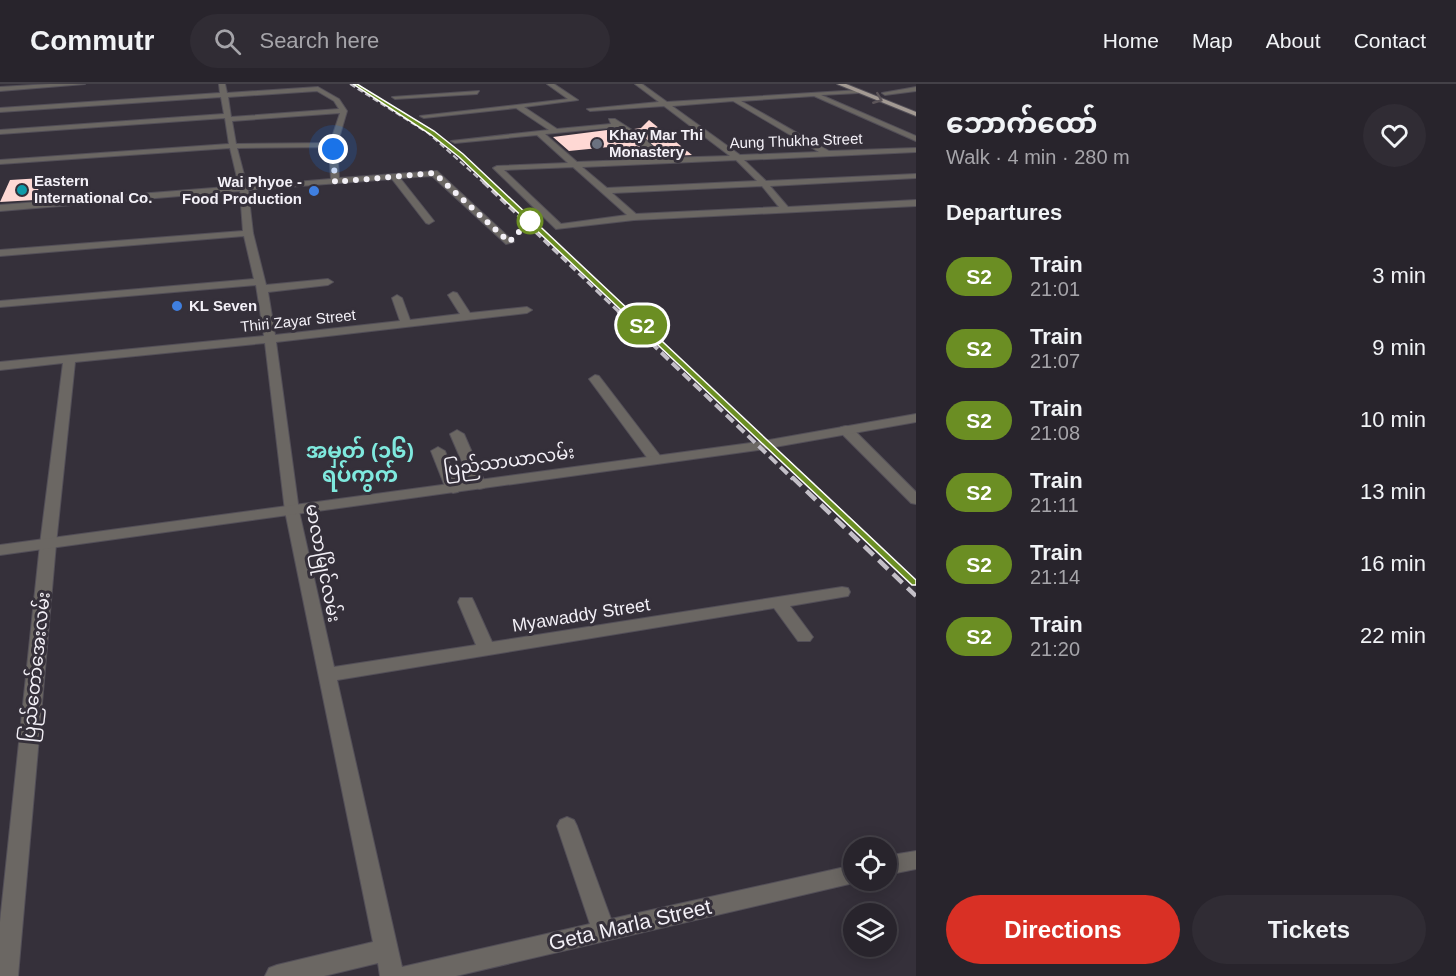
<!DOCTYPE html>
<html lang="en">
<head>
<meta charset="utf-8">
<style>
	:root { --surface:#28242c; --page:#302c34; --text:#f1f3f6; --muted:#a5a4a9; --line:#444148; --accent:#d93025 }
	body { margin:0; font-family:Helvetica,"Noto Sans Myanmar",sans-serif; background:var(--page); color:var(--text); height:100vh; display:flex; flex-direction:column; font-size:22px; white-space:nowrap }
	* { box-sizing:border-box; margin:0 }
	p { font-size:20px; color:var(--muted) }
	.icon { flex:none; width:33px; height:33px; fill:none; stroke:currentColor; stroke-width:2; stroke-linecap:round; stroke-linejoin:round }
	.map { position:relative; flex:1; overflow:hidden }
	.details { display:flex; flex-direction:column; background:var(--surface); width:540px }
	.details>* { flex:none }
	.badge { padding:0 12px; border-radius:20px; font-size:21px; line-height:39px }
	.controls { position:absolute; left:843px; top:753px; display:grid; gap:12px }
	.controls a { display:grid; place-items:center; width:54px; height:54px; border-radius:50%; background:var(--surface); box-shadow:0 3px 15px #0003,0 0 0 2px var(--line); font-size:30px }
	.you { position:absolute; width:30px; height:30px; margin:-15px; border:4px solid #fff; border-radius:50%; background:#1a73e8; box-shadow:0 0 0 9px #1a73e833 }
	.map>.badge { position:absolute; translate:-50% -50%; box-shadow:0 0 0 3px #fff }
	h2 { padding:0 30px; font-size:22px; line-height:54px }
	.round { display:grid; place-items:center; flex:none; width:63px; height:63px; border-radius:32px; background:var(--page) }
	.head { display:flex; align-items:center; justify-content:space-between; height:102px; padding:0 30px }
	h1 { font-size:28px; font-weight:700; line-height:45px }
	.action { display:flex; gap:12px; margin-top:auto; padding:12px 30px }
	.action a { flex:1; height:69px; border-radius:36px; background:var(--accent); color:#fff; font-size:24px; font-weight:700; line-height:69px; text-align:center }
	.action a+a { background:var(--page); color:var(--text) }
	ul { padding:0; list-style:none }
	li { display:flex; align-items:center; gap:18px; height:72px; padding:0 30px }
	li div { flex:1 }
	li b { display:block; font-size:22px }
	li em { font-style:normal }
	li .badge { min-width:66px; font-weight:700; text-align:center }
	header { display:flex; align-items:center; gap:36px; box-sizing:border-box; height:84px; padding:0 30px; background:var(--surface); border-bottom:2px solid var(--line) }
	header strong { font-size:28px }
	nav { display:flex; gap:33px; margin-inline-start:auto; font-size:21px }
	.search { width:420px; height:54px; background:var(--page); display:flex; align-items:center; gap:15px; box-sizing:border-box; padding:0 21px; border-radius:33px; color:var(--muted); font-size:22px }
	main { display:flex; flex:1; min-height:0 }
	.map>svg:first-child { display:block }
	.building { fill:#fed8d4 }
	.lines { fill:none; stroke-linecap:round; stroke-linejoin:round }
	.minor-casing { stroke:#534f58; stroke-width:2 }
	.tertiary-casing { stroke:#534f58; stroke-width:2 }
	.primary-casing { stroke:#534f58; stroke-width:2 }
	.minor { fill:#6b6763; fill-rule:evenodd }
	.tertiary { fill:#6b6763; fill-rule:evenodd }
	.primary { fill:#a39a93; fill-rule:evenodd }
	.rail-far3 { stroke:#c3bfc7; stroke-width:2; stroke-dasharray:6 3; stroke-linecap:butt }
	.rail-far2 { stroke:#c3bfc7; stroke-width:3; stroke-dasharray:8 4; stroke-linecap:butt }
	.rail-far1 { stroke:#c3bfc7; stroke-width:4; stroke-dasharray:10 5; stroke-linecap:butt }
	.rail { stroke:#c3bfc7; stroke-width:4.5; stroke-dasharray:13 7; stroke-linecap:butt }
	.oneway { stroke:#5c5559 }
	.line { fill:#6b8e23; stroke:#fff; stroke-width:1.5 }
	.walk { stroke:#f3f0f7; stroke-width:6; stroke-dasharray:0 10.8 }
	.worship-dot { fill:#6b7280; stroke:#35303a; stroke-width:2 }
	.culture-dot { fill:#0f9aa8; stroke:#35303a; stroke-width:2 }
	.shop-dot { fill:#3f7fe0; stroke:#35303a; stroke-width:2 }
	.stop-dot { fill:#fff; stroke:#6b8e23; stroke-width:3 }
	.labels { text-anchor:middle; stroke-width:6; stroke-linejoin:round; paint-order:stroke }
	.far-poi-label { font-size:15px; font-weight:bold; fill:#f3f0f7; stroke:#35303a; text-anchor:start }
	.far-street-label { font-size:15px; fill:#f3f0f7; stroke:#35303a }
	.street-label { font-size:18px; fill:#f3f0f7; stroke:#35303a }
	.quarter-label { font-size:21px; font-weight:bold; fill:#7fe9de; stroke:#35303a }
	.near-street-label { font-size:21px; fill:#f3f0f7; stroke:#35303a }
</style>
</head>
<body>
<header>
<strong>Commutr</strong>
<div class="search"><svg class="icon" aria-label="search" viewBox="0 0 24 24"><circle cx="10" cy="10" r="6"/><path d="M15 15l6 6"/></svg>Search here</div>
<nav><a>Home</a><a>Map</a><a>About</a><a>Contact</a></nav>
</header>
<main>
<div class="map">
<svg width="916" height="892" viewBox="0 0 916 892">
	<rect width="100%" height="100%" fill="#35303a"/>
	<g class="building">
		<polygon points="649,36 692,71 669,72 662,69 634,45 641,44"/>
		<polygon points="615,45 636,59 647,70 619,72 609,63 569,67 553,53"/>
		<polygon points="42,94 35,116 0,118 10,96"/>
	</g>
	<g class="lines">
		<defs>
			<g id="minor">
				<polygon points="50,0 85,0 0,7 0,3"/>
				<path d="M219,0h6l2,9 91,-6 21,12 8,12 -10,34 2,33 98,-7 77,71 -8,2 -74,-68 -32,2 34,43 -5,3 -3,-1 -34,-44 -144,11 5,43 13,52 62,-6 5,3 -5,3 -60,7 7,43 125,-14 -8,-23 5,-3 5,3 8,22 50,-6 -12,-19 5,-3 4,1 13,20 57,-6 5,3 -5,3 -251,29 23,169 35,156 142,-22 -18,-43 2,-4h12l2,4 18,40 350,-55 6,1 2,4 -2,4 -6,1 -52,9 23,31 -3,4h-12l-24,-33 -437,72 65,287 188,-43 -33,-98 3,-6 7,-3 7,3 3,6 34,93 243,-54v15l8,1 -406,95h-76l-2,-13 -54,13h-59l4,-8 8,-3 96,-23 -88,-431 -20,-168 -190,19 -19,182 -38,432h-18v-54l40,-378 23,-181 -63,7v-8l264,-26 -8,-51 -256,22v-6l254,-22 -10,-43 -244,20v-6l243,-19 -3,-40 -240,20v-6l239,-19 -9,-38 -230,16v-4l229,-16 -4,-26 -225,16v-4l224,-16 -3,-17 -221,15v-4l220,-15zM317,7l17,10 5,8 -108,8 -3,-20zM340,29l-10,30 -94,1 -4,-23zM329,63l2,32 -84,7 -10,-38z"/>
				<path d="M547,0h7l24,16 -54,7 33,22 54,-5 -2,-5h6l28,18 21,21 66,-2 -66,-50 -74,5 -3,-2 72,-7 -24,-18h7l25,18 193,-12 -2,3 -37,2 95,41v5l-102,-45 -73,5 88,50 87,-3v4l-172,8 22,21 150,-7v4l-146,8 18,21 128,-7v6l-282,14 -78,9 -63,-61 4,-2 71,-3 -31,-28 -82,8 -4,-2 98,-11 -33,-22 -92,10 -4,-2 148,-17zM733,17l86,51 -79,3 -68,-49zM617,43l20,14 18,18 -78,3 -32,-28zM736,76l21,21 -150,7 -25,-21zM573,83l54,48 -66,9 -57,-54zM762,102l17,21 -143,7 -24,-21z"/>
				<polygon points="916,3 916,7 885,11 882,9"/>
				<polygon points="479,7 477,10 395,15 392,13"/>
				<polygon points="595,291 599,292 661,373 663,376 661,379 651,379 589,295"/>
				<polygon points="846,342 851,343 916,408 916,420 911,419 841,349 839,346 841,343"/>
				<polygon points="457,346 464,350 486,401 484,404 479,405 472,401 450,350"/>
				<polygon points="438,363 445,367 460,405 458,408 453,409 446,405 431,367"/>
				<polygon points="916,767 916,785 886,791 886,772"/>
			</g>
			<polygon id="tertiary" points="916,330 916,338 758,366 0,471 0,461 758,358"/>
			<polygon id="primary" points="837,0 846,0 916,28 916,32"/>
		</defs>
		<use href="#minor" class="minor-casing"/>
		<use href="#tertiary" class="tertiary-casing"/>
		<use href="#primary" class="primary-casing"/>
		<use href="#minor" class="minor"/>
		<use href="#tertiary" class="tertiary"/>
		<use href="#primary" class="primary"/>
		<polyline class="rail-far3" points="350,0 428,49 485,100"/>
		<polyline class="rail-far2" points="483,98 619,228"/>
		<g class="rail-far1">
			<polyline points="618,227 793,395"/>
			<polyline points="786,376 806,395"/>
		</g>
		<g class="rail">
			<polyline points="792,393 916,512"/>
			<polyline points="804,393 916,499"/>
		</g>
	</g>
	<defs><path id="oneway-chevron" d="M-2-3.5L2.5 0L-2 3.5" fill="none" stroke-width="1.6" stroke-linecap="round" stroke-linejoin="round" transform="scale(1.5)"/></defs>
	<use class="oneway" href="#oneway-chevron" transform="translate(878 15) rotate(22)"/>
	<polygon class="line" points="353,0 357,0 434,47 463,70 916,496 916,501 912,501 459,73 430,50"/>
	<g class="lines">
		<polyline class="walk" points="333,65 335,98 434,89 509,158 530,137"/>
	</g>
	<circle class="worship-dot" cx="597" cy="60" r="6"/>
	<circle class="culture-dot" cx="22" cy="106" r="6"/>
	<g class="shop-dot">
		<circle cx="314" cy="107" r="6"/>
		<circle cx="177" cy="222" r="6"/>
	</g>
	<circle class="stop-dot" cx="530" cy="137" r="12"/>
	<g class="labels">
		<g class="far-poi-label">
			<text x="609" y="56">Khay Mar Thi<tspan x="609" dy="17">Monastery</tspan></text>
			<text x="34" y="102">Eastern<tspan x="34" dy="17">International Co.</tspan></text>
			<text x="302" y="103" text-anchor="end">Wai Phyoe -<tspan x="302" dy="17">Food Production</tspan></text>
			<text x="189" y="227">KL Seven</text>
		</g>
		<g class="far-street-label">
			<text transform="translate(796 57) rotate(-2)" y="5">Aung Thukha Street</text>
			<text transform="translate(298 237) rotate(-6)" y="5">Thiri Zayar Street</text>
		</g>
		<g class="street-label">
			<text transform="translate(509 377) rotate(-8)" y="6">ပြည်သာယာလမ်း</text>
			<text transform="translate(323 479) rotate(79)" y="6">မာလာမြိုင်လမ်း</text>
			<text transform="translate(581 531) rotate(-9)" y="6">Myawaddy Street</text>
			<text transform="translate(36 583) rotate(-84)" y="6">ပြည်တော်အေးလမ်း</text>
		</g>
		<g class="quarter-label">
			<text x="360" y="374">အမှတ် (၁၆)<tspan x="360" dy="24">ရပ်ကွက်</tspan></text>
		</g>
		<g class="near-street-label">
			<text transform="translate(630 841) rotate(-13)" y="7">Geta Marla Street</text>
		</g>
	</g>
</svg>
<div class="controls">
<a><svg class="icon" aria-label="locate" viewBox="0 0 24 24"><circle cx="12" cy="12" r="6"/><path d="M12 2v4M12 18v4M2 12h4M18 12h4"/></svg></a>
<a><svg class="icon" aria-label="layers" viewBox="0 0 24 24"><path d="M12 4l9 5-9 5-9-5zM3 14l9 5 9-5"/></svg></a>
</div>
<div class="you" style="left:333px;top:65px"></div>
<b class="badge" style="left:642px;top:241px;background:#6b8e23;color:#fff">S2</b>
</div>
<section class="details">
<div class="head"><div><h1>ဘောက်ထော်</h1><p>Walk · 4 min · 280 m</p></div><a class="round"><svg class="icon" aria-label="heart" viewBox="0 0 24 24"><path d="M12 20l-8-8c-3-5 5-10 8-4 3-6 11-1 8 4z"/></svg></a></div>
<h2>Departures</h2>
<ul>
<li><span class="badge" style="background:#6b8e23;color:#fff">S2</span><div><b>Train</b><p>21:01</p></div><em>3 min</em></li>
<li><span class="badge" style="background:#6b8e23;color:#fff">S2</span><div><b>Train</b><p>21:07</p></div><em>9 min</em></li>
<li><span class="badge" style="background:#6b8e23;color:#fff">S2</span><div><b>Train</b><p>21:08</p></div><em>10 min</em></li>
<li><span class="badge" style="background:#6b8e23;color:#fff">S2</span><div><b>Train</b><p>21:11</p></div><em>13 min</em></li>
<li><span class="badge" style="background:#6b8e23;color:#fff">S2</span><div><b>Train</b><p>21:14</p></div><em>16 min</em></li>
<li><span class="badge" style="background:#6b8e23;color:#fff">S2</span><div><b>Train</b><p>21:20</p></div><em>22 min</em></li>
</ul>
<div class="action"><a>Directions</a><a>Tickets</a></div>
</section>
</main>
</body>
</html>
